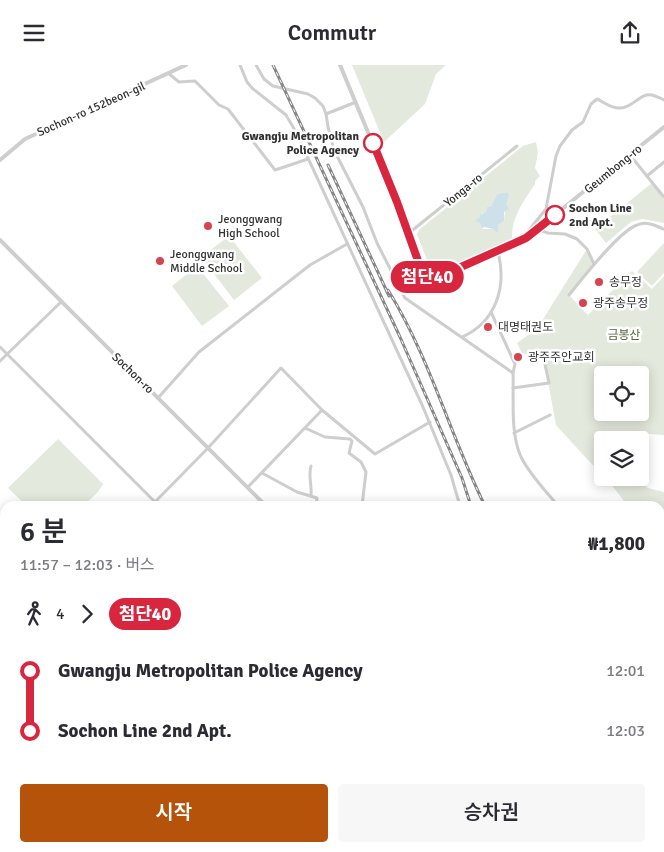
<!DOCTYPE html>
<html lang="ko">
<head>
<meta charset="utf-8">
<style>
	:root { --surface:#fff; --page:#f7f7f7; --text:#2b2b33; --muted:#7c7c81; --accent:#b45309 }
	body { margin:0; font-family:Signika,"Noto Sans KR",sans-serif; background:var(--page); color:var(--text); height:100vh; display:flex; flex-direction:column; font-size:19px; white-space:nowrap }
	* { box-sizing:border-box; margin:0 }
	p { font-size:16px; color:var(--muted) }
	.icon { flex:none; width:28px; height:28px; fill:none; stroke:currentColor; stroke-width:2; stroke-linecap:round; stroke-linejoin:round }
	.map { position:relative; flex:1; overflow:hidden }
	.drawer { position:absolute; left:0px; top:436px; width:665px; height:351px; display:flex; flex-direction:column; background:var(--surface); border-radius:15px 15px 0 0; box-shadow:0 2px 12px #0003 }
	.drawer>* { flex:none }
	.badge { padding:0 10px; border-radius:16px; font-size:18px; line-height:32px }
	.fabs { position:absolute; left:594px; top:301px; display:grid; gap:10px }
	.fabs a { display:grid; place-items:center; width:55px; height:55px; border-radius:5px; background:var(--surface); box-shadow:0 2px 12px #0003; font-size:25px }
	.map>.badge { position:absolute; translate:-50% -50%; box-shadow:0 0 0 2px #fff }
	.legs { display:flex; align-items:center; gap:8px; height:55px; padding:0 20px; font-size:16px }
	.legs p { margin-inline-start:auto }
	.overview { display:flex; align-items:center; justify-content:space-between; height:85px; padding:0 20px }
	h1 { font-size:28px; font-weight:600; line-height:38px }
	.primary-button { display:flex; gap:10px; margin-top:auto; padding:10px 20px }
	.primary-button a { flex:1; height:58px; border-radius:5px; background:var(--accent); color:#fff; font-size:20px; font-weight:600; line-height:58px; text-align:center }
	.primary-button a+a { background:var(--page); color:var(--text) }
	ul { padding:0 20px; list-style:none }
	li { display:flex; align-items:center; gap:18px; height:60px; font-size:19px }
	li i { display:grid; place-items:center; width:8px; height:100%; margin:0 6px; background:currentColor }
	li i::after { content:''; width:12px; height:12px; margin:-6px; border:4px solid; border-radius:50%; background:var(--surface) }
	li p { margin-inline-start:auto }
	li:first-child i { background:linear-gradient(#0000 50%,currentColor 0) }
	li:last-child i { background:linear-gradient(currentColor 50%,#0000 0) }
	header { display:flex; justify-content:space-between; align-items:center; height:65px; padding:0 20px; background:var(--surface); font-size:22px; font-weight:600 }
	.map>svg:first-child { display:block }
	.green { fill:#e4e9dd; fill-rule:evenodd }
	.water { fill:#cee0ea }
	.lines { fill:none; stroke-linecap:round; stroke-linejoin:round }
	.minor { stroke:#cecece; stroke-width:3 }
	.tertiary { stroke:#cecece; stroke-width:4 }
	.primary { stroke:#a9a9a9; stroke-width:5 }
	.rail-casing { stroke:#868686; stroke-width:3 }
	.rail { stroke:#fff; stroke-width:1; stroke-dasharray:4; stroke-linecap:butt }
	.line-1-casing { stroke:#fff; stroke-width:11 }
	.line-1 { stroke:#d7263d; stroke-width:8 }
	.stop-1-dot { fill:#fff; stroke:#d7263d; stroke-width:2.5 }
	.poi-dot { fill:#d7434f; stroke:#fff; stroke-width:2 }
	.labels { text-anchor:middle; stroke-width:5; stroke-linejoin:round; paint-order:stroke }
	.street-label { font-size:12px; fill:#313131; stroke:#fff }
	.stop-label { font-size:12px; font-weight:bold; fill:#313131; stroke:#fff; text-anchor:end }
	.poi-label { font-size:12px; fill:#313131; stroke:#fff; text-anchor:start }
	.park-label { font-size:12px; fill:#546941; stroke:#fff }
</style>
</head>
<body>
<header><svg class="icon" aria-label="menu" viewBox="0 0 24 24"><path d="M4 6h16M4 12h16M4 18h16"/></svg>Commutr<svg class="icon" aria-label="share" viewBox="0 0 24 24"><path d="M12 15V3M7 8l5-5 5 5M5 13v7h14v-7"/></svg></header>
<div class="map">
<svg width="664" height="787" viewBox="0 0 664 787">
	<rect width="100%" height="100%" fill="#fff"/>
	<g class="green">
		<polygon points="352,0 446,0 436,9 425,39 384,77"/>
		<path d="M536,77l2,10 -3,16 5,8 -5,5v3c-12,18 -24,34 -23,56l-68,30 -11,3 -3,-5 -13,-34 3,-5 103,-83zM507,127l1,6 -2,3 -2,20 -6,4 1,6 -2,2 -4,-4h-11l-2,-6 -4,-2 10,-10 1,-4 4,-1 6,-12z"/>
		<polygon points="652,118 664,131 664,158 642,154 631,157 606,178 595,164"/>
		<polygon points="229,171 262,213 234,235 201,192"/>
		<polygon points="664,178 664,208 652,221 637,207"/>
		<path d="M587,184l7,15 -25,31 19,20 44,-44 20,18 12,-13v159l-45,-3 -4,8h-13v34l-15,-15 -31,-34 -12,-65 -22,-7 -5,-10 20,-14zM602,310h38v38h-38z"/>
		<polygon points="197,201 229,241 202,261 172,221"/>
		<polygon points="58,374 103,419 98,427 83,441 27,441 8,423"/>
		<polygon points="606,413 636,413 648,423 664,427 664,483 660,480 660,441 625,441 624,436"/>
	</g>
	<polygon class="water" points="507,127 509,130 506,139 509,144 504,147 504,156 498,160 499,166 497,168 493,164 484,162 482,164 480,158 475,156 480,152 480,149 482,150 486,146 487,142 491,141 497,129"/>
	<g class="lines">
		<g class="minor">
			<polyline points="240,0 247,17 252,23 286,50 296,67 423,342 451,410 460,441"/>
			<path d="M256,0l8,14 9,7 35,8 7,4 8,8 3,8 2,13 6,23 29,57 14,36 28,55 108,75c1,27 -3,59 8,84 9,18 25,34 37,49"/>
			<polyline points="168,8 179,17 195,16 219,40 228,44 275,105 308,94"/>
			<polyline points="326,49 356,37"/>
			<polyline points="630,90 663,131 664,131"/>
			<polyline points="647,111 664,97"/>
			<polyline points="537,164 548,168 565,169 577,174 587,184 594,199"/>
			<polyline points="409,168 517,81"/>
			<path d="M527,172l2,-7 17,-21 10,-53 4,-10 12,-16 11,-8 8,-18 6,-5c7,3 13,9 22,9 13,1 22,-16 33,-13 4,1 8,3 12,5"/>
			<path d="M569,230c13,-16 50,-64 68,-70 9,-4 18,0 26,4"/>
			<polyline points="491,247 515,299 513,308"/>
			<path d="M462,272c34,-15 45,-50 36,-85"/>
			<polyline points="0,282 155,437"/>
			<polyline points="0,296 61,237"/>
			<polyline points="513,323 549,318 544,295"/>
			<polyline points="158,333 199,287 310,200 347,179"/>
			<polyline points="305,363 325,372 350,374 352,376 349,388 361,397 366,407 362,441"/>
			<polyline points="514,368 550,350"/>
			<polyline points="262,408 297,427 317,433 316,441"/>
			<polyline points="248,422 322,345"/>
			<path d="M311,430c1,-11 -3,-18 0,-29"/>
			<polyline points="151,441 208,383 281,303 322,345 375,389 430,357"/>
			<polyline points="0,482 5,487"/>
			<polyline points="660,498 664,501"/>
			<polyline points="660,515 664,510"/>
			<polyline points="0,581 5,584"/>
			<polyline points="660,584 664,580"/>
			<polyline points="0,728 5,727"/>
			<polyline points="143,782 147,787"/>
			<polyline points="210,782 213,787"/>
			<polyline points="609,782 625,787"/>
			<polyline points="58,787 59,782"/>
			<polyline points="74,787 75,782"/>
			<polyline points="97,787 97,782"/>
			<polyline points="219,787 225,782"/>
			<polyline points="387,787 387,782"/>
		</g>
		<g class="tertiary">
			<polyline points="340,0 397,137 422,207 425,210 434,214 526,173 664,62"/>
			<polyline points="0,95 25,74 186,0"/>
			<polyline points="0,175 266,441"/>
		</g>
		<g class="primary">
			<polyline points="0,626 5,625"/>
			<polyline points="0,634 5,633"/>
			<polyline points="660,725 664,712"/>
			<polyline points="660,770 664,736"/>
			<polyline points="294,782 301,787"/>
			<polyline points="308,782 316,787"/>
			<polyline points="652,787 652,782"/>
			<polyline points="658,787 659,782"/>
		</g>
		<defs>
			<g id="rail">
				<polyline points="273,0 400,272 462,413 471,441"/>
				<polyline points="328,100 389,231"/>
				<path d="M388,225c42,68 62,145 97,216"/>
				<polyline points="660,604 664,604"/>
				<polyline points="660,648 664,644"/>
				<polyline points="542,782 543,787"/>
				<polyline points="550,782 551,787"/>
				<polyline points="564,787 564,782"/>
			</g>
		</defs>
		<use href="#rail" class="rail-casing"/>
		<use href="#rail" class="rail"/>
	</g>
	<g class="lines">
		<defs>
			<polyline id="line-1" points="373,78 397,137 422,207 425,210 434,214 526,173 555,150"/>
		</defs>
		<use href="#line-1" class="line-1-casing"/>
		<use href="#line-1" class="line-1"/>
	</g>
	<g class="stop-1-dot">
		<circle cx="373" cy="78" r="9"/>
		<circle cx="555" cy="150" r="9"/>
	</g>
	<g class="poi-dot">
		<circle cx="208" cy="161" r="5"/>
		<circle cx="160" cy="196" r="5"/>
		<circle cx="599" cy="217" r="5"/>
		<circle cx="583" cy="238" r="5"/>
		<circle cx="488" cy="262" r="5"/>
		<circle cx="518" cy="292" r="5"/>
	</g>
	<g class="labels">
		<g class="street-label">
			<text transform="translate(91 44) rotate(-24)" y="4">Sochon-ro 152beon-gil</text>
			<text transform="translate(613 104) rotate(-39)" y="4">Geumbong-ro</text>
			<text transform="translate(463 125) rotate(-39)" y="4">Yonga-ro</text>
			<text transform="translate(133 308) rotate(44)" y="4">Sochon-ro</text>
		</g>
		<g class="stop-label">
			<text x="359" y="75">Gwangju Metropolitan<tspan x="359" dy="14">Police Agency</tspan></text>
			<text x="569" y="147" text-anchor="start">Sochon Line<tspan x="569" dy="14">2nd Apt.</tspan></text>
		</g>
		<g class="poi-label">
			<text x="218" y="158">Jeonggwang<tspan x="218" dy="14">High School</tspan></text>
			<text x="170" y="193">Jeonggwang<tspan x="170" dy="14">Middle School</tspan></text>
			<text x="609" y="221">송무정</text>
			<text x="593" y="242">광주송무정</text>
			<text x="498" y="266">대명태권도</text>
			<text x="528" y="296">광주주안교회</text>
		</g>
		<g class="park-label">
			<text x="624" y="274">금봉산</text>
		</g>
	</g>
</svg>
<div class="fabs">
<a><svg class="icon" aria-label="locate" viewBox="0 0 24 24"><circle cx="12" cy="12" r="6"/><path d="M12 2v4M12 18v4M2 12h4M18 12h4"/></svg></a>
<a><svg class="icon" aria-label="layers" viewBox="0 0 24 24"><path d="M12 4l9 5-9 5-9-5zM3 14l9 5 9-5"/></svg></a>
</div>
<b class="badge" style="left:427px;top:212px;background:#d7263d;color:#fff">첨단40</b>
<section class="drawer">
<div class="overview"><div><h1>6 분</h1><p>11:57 – 12:03 · 버스</p></div><b>₩1,800</b></div>
<div class="legs"><svg class="icon" aria-label="walk" viewBox="0 0 24 24"><circle cx="13" cy="4" r="2"/><path d="M13 8l-2 6 4 7M11 14l-3 7M7 12l3-4h3l4 4"/></svg>4<svg class="icon" aria-label="forward" viewBox="0 0 24 24"><path d="M9 5l7 7-7 7"/></svg><b class="badge" style="background:#d7263d;color:#fff">첨단40</b></div>
<ul>
<li><i style="color:#d7263d"></i><b>Gwangju Metropolitan Police Agency</b><p>12:01</p></li>
<li><i style="color:#d7263d"></i><b>Sochon Line 2nd Apt.</b><p>12:03</p></li>
</ul>
<div class="primary-button"><a>시작</a><a>승차권</a></div>
</section>
</div>
</body>
</html>
